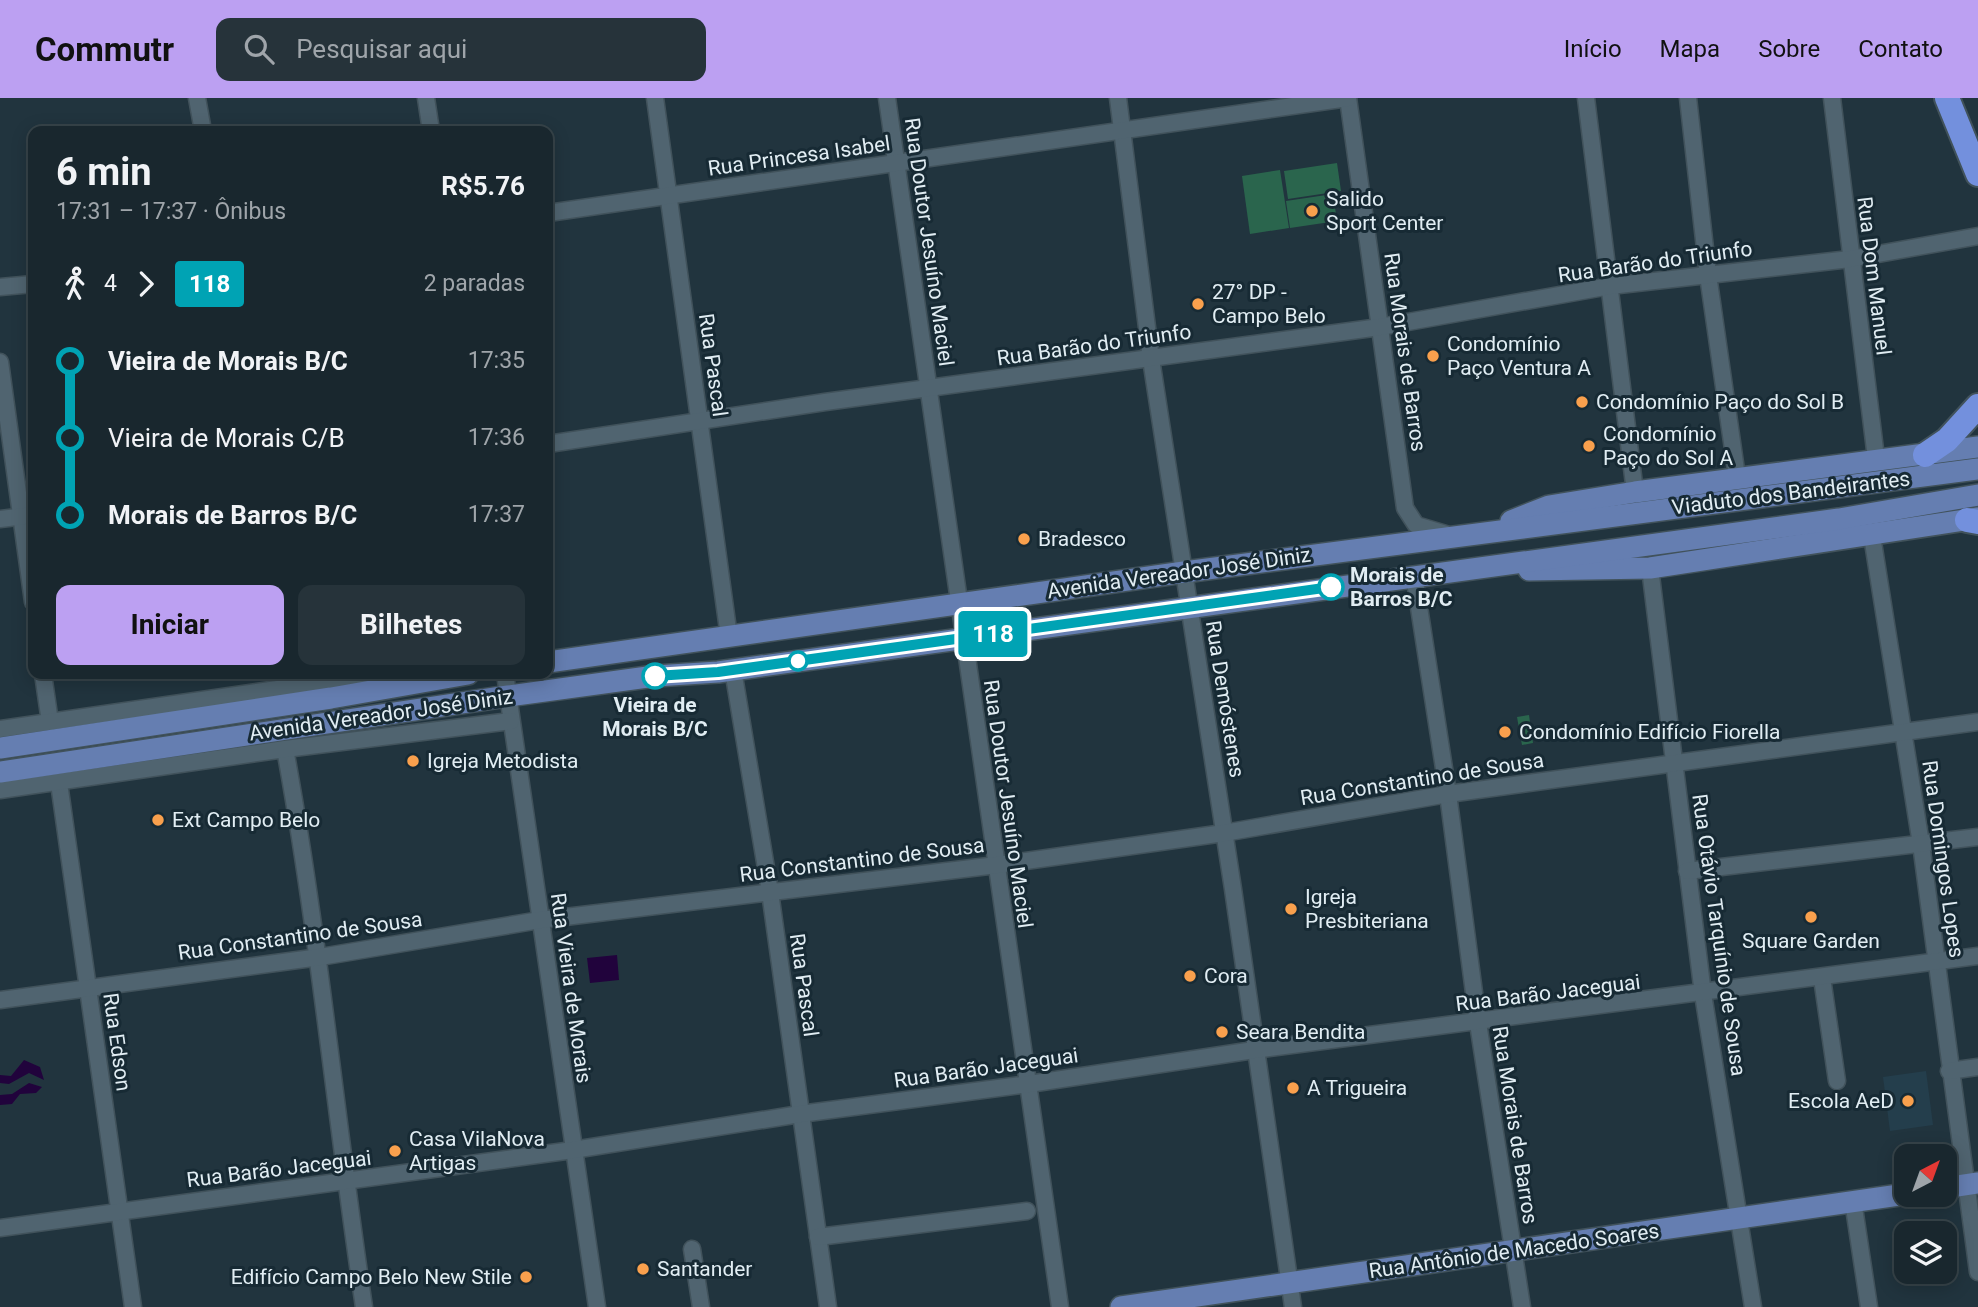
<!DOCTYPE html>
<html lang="pt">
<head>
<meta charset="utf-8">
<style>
	:root { --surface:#19272e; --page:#26333a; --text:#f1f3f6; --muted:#9fa5aa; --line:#37444a; --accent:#bca0f2 }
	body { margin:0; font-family:Roboto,sans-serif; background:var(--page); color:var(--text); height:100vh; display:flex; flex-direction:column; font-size:26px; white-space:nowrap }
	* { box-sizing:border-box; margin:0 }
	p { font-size:23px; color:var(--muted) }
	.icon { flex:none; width:38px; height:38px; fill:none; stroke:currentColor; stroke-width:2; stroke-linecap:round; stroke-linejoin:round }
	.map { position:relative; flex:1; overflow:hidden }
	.sheet { position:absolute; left:28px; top:28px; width:525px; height:553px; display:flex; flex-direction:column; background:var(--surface); border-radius:14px; box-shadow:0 4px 18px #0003,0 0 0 2px var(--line) }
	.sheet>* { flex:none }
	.badge { padding:0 14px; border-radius:5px; font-size:24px; line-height:46px }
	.needle { width:46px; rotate:41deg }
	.buttons { position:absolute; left:1894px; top:1046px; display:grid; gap:14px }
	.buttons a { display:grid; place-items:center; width:63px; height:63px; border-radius:14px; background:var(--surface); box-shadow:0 4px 18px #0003,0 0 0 2px var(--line); font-size:35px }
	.map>.badge { position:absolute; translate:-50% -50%; box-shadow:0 0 0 4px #fff }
	.legs { display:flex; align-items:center; gap:10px; height:77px; padding:0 28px; font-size:23px }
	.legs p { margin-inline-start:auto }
	.summary { display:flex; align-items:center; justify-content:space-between; height:119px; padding:0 28px }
	h1 { font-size:38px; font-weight:700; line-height:52px }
	.primary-button { display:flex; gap:14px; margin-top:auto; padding:14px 28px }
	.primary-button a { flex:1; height:80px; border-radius:14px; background:var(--accent); color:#111; font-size:28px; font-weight:700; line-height:80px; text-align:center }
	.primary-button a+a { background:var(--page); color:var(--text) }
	ul { padding:0 28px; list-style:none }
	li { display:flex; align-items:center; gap:24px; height:77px; font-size:26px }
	li i { display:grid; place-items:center; width:10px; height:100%; margin:0 9px; background:currentColor }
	li i::after { content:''; width:18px; height:18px; margin:-9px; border:5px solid; border-radius:50%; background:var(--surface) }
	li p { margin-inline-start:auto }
	li:first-child i { background:linear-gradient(#0000 50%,currentColor 0) }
	li:last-child i { background:linear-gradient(currentColor 50%,#0000 0) }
	header { display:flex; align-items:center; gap:42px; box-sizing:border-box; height:98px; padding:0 35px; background:var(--accent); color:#111 }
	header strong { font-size:33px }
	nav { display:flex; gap:38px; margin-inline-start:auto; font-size:24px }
	.search { width:490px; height:63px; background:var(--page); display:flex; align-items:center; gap:18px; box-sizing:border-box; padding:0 24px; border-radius:14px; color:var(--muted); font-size:26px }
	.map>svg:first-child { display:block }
	.built { fill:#243e4c }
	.green { fill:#2a654d }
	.water { fill:#21033c }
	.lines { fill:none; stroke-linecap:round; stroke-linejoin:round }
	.minor-casing { stroke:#41525b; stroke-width:19 }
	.major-casing { stroke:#41525b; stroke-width:24 }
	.highway-casing { stroke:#41525b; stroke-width:28 }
	.minor { stroke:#506470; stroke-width:16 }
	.major { stroke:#657eb1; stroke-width:21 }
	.highway { stroke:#7390dd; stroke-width:24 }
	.line-1-casing { stroke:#fff; stroke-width:16 }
	.line-1 { stroke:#00a3b4; stroke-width:10 }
	.poi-dot { fill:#f9a04d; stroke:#172a34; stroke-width:2.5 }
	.stop-1-dot { fill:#fff; stroke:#00a3b4; stroke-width:3.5 }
	.labels { text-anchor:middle; stroke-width:6; stroke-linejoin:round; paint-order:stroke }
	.street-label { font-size:21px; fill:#e1edf3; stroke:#172a34 }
	.poi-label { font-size:21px; fill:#e1edf3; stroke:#172a34; text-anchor:start }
	.stop-label { font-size:21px; font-weight:bold; fill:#e1edf3; stroke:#172a34; text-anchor:start }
</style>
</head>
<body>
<header>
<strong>Commutr</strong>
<div class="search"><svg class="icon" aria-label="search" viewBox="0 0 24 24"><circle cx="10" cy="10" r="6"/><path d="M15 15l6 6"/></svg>Pesquisar aqui</div>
<nav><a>Início</a><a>Mapa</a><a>Sobre</a><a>Contato</a></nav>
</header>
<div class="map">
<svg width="1978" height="1209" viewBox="0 0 1978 1209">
	<rect width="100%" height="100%" fill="#21343e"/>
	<polygon class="built" points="1926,973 1933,1027 1890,1033 1883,979"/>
	<g class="green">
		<polygon points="1337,65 1341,93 1288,101 1284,73"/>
		<polygon points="1280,72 1289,130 1250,136 1242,78"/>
		<polygon points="1333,96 1337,123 1290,130 1286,103"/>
		<polygon points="1529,617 1533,645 1522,647 1517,619"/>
	</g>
	<g class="water">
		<polygon points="617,857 619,882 590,885 587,860"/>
		<polygon points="24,962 40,969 44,982 29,975 9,986 0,985 0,977 11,978"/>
		<polygon points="29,985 42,989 36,995 20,996 12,1006 0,1007 0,997 12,996"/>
	</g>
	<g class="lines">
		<defs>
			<g id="minor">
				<polyline points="197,0 203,33"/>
				<polyline points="426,0 431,33"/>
				<polyline points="655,0 729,539"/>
				<polyline points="887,0 1060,1209"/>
				<polyline points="1118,0 1151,261 1233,791 1293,1209"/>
				<polyline points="1348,0 1405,410 1416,427 1446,436"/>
				<polyline points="1586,0 1635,394"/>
				<polyline points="1688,0 1708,177 1737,379"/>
				<polyline points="1832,0 1876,360"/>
				<polyline points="548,115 1348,0"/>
				<polyline points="0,189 33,186"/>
				<polyline points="0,264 33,504"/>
				<polyline points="548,346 825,304 1380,229 1610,188 1850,161 1978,138"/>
				<polyline points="0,421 33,417"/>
				<polyline points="1872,438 1921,746 1978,1174"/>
				<polyline points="1650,470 1703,896 1753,1209"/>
				<polyline points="1414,477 1448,696 1478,925 1522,1209"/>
				<polyline points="733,572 770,794 828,1209"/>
				<polyline points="43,576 50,624"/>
				<polyline points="505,576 597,1209"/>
				<polyline points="0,631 382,576 425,578"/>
				<path d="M285,651c34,185 51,372 79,558"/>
				<polyline points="59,685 133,1209"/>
				<polyline points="0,692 285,651 511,623"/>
				<polyline points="1687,773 1978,739"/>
				<polyline points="1822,880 1837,983"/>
				<polyline points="0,902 320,859 540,822 997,767 1224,735 1448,696 1978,624"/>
				<polyline points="1949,973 1978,969"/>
				<polyline points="1853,1103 1869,1209"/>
				<polyline points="0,1130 573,1052 800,1016 1029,986 1254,952 1978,858"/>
				<polyline points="818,1139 1027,1113"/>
				<polyline points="692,1151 701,1209"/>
			</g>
			<g id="major">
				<polyline points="1511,423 1549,408 1635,394 1978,349"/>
				<polyline points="1529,472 1650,470 1978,420"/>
				<polyline points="548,564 1184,474 1978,371"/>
				<polyline points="0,650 331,600 468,576"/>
				<polyline points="0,674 508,598 655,578 718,574 1839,421 1978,397"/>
				<polyline points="1944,1090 1978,1085"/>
				<polyline points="1121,1209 1906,1096"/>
			</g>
			<g id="highway">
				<polyline points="1947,0 1978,76"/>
				<polyline points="1925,357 1947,342 1978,308"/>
				<polyline points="1967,422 1978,424"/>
			</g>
		</defs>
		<use href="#minor" class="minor-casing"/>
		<use href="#major" class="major-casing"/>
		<use href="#highway" class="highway-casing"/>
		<use href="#minor" class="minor"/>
		<use href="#major" class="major"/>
		<use href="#highway" class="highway"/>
	</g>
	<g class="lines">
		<defs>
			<polyline id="line-1" points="655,578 718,574 1331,489"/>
		</defs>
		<use href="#line-1" class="line-1-casing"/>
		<use href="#line-1" class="line-1"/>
	</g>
	<g class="poi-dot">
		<circle cx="1312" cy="113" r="7"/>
		<circle cx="1198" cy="206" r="7"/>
		<circle cx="1433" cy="258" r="7"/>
		<circle cx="1582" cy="304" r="7"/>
		<circle cx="1589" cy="348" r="7"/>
		<circle cx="1024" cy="441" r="7"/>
		<circle cx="1505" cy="634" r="7"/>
		<circle cx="413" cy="663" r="7"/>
		<circle cx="158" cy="722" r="7"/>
		<circle cx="1291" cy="811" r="7"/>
		<circle cx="1811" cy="819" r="7"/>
		<circle cx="1190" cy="878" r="7"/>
		<circle cx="1222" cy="934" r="7"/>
		<circle cx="1293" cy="990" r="7"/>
		<circle cx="1908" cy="1003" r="7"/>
		<circle cx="395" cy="1053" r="7"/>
		<circle cx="643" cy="1171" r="7"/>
		<circle cx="526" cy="1179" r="7"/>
	</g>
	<g class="stop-1-dot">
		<circle cx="1331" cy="489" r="12"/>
		<circle cx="798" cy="563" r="9"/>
		<circle cx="655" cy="578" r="12"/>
	</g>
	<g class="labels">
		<g class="street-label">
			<text transform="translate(799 58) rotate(-8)" y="7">Rua Princesa Isabel</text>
			<text transform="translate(929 144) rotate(82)" y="7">Rua Doutor Jesuíno Maciel</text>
			<text transform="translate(1655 164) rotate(-8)" y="7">Rua Barão do Triunfo</text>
			<text transform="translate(1874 178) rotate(83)" y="7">Rua Dom Manuel</text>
			<text transform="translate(1094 247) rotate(-8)" y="7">Rua Barão do Triunfo</text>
			<text transform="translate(1405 254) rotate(82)" y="7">Rua Morais de Barros</text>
			<text transform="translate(713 267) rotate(82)" y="7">Rua Pascal</text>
			<text transform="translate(1791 395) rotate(-7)" y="7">Viaduto dos Bandeirantes</text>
			<text transform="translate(1179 475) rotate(-8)" y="7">Avenida Vereador José Diniz</text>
			<text transform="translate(1225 601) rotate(81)" y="7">Rua Demóstenes</text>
			<text transform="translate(381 617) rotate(-8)" y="7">Avenida Vereador José Diniz</text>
			<text transform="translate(1422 681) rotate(-9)" y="7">Rua Constantino de Sousa</text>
			<text transform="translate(1008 706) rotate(82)" y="7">Rua Doutor Jesuíno Maciel</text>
			<text transform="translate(1943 761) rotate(82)" y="7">Rua Domingos Lopes</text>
			<text transform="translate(862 762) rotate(-7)" y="7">Rua Constantino de Sousa</text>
			<text transform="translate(1719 837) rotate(82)" y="7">Rua Otávio Tarquínio de Sousa</text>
			<text transform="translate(300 838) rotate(-8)" y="7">Rua Constantino de Sousa</text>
			<text transform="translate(804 887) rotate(82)" y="7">Rua Pascal</text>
			<text transform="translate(571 890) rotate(82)" y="7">Rua Vieira de Morais</text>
			<text transform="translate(1548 895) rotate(-7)" y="7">Rua Barão Jaceguai</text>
			<text transform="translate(117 944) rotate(82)" y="7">Rua Edson</text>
			<text transform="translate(986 970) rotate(-8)" y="7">Rua Barão Jaceguai</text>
			<text transform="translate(1515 1027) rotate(81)" y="7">Rua Morais de Barros</text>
			<text transform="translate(279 1071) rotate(-7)" y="7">Rua Barão Jaceguai</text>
			<text transform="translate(1514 1153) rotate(-8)" y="7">Rua Antônio de Macedo Soares</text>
		</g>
		<g class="poi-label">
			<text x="1326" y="108">Salido<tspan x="1326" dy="24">Sport Center</tspan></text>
			<text x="1212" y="201">27° DP -<tspan x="1212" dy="24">Campo Belo</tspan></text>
			<text x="1447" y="253">Condomínio<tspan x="1447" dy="24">Paço Ventura A</tspan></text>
			<text x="1596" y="311">Condomínio Paço do Sol B</text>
			<text x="1603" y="343">Condomínio<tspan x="1603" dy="24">Paço do Sol A</tspan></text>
			<text x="1038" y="448">Bradesco</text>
			<text x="1519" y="641">Condomínio Edifício Fiorella</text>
			<text x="427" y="670">Igreja Metodista</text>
			<text x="172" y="729">Ext Campo Belo</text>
			<text x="1305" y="806">Igreja<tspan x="1305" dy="24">Presbiteriana</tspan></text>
			<text x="1811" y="850" text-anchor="middle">Square Garden</text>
			<text x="1204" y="885">Cora</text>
			<text x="1236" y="941">Seara Bendita</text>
			<text x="1307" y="997">A Trigueira</text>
			<text x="1894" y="1010" text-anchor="end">Escola AeD</text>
			<text x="409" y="1048">Casa VilaNova<tspan x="409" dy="24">Artigas</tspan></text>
			<text x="657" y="1178">Santander</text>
			<text x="512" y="1186" text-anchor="end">Edifício Campo Belo New Stile</text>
		</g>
		<g class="stop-label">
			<text x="1350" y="484">Morais de<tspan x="1350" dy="24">Barros B/C</tspan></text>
			<text x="655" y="614" text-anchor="middle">Vieira de<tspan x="655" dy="24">Morais B/C</tspan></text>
		</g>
	</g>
</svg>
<div class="buttons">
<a><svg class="needle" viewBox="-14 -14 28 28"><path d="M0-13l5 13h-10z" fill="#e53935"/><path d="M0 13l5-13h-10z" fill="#9fa5aa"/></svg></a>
<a><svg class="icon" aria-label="layers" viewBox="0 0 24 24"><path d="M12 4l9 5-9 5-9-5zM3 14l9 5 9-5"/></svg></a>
</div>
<b class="badge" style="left:993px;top:536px;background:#00a3b4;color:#fff">118</b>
<section class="sheet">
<div class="summary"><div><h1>6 min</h1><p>17:31 – 17:37 · Ônibus</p></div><b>R$5.76</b></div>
<div class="legs"><svg class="icon" aria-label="walk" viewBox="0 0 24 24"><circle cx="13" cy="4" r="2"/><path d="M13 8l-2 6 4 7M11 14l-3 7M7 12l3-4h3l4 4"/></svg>4<svg class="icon" aria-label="forward" viewBox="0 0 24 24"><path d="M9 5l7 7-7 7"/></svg><b class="badge" style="background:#00a3b4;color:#fff">118</b><p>2 paradas</p></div>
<ul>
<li><i style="color:#00a3b4"></i><b>Vieira de Morais B/C</b><p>17:35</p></li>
<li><i style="color:#00a3b4"></i><span>Vieira de Morais C/B</span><p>17:36</p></li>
<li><i style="color:#00a3b4"></i><b>Morais de Barros B/C</b><p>17:37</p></li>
</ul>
<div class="primary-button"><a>Iniciar</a><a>Bilhetes</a></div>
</section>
</div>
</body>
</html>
